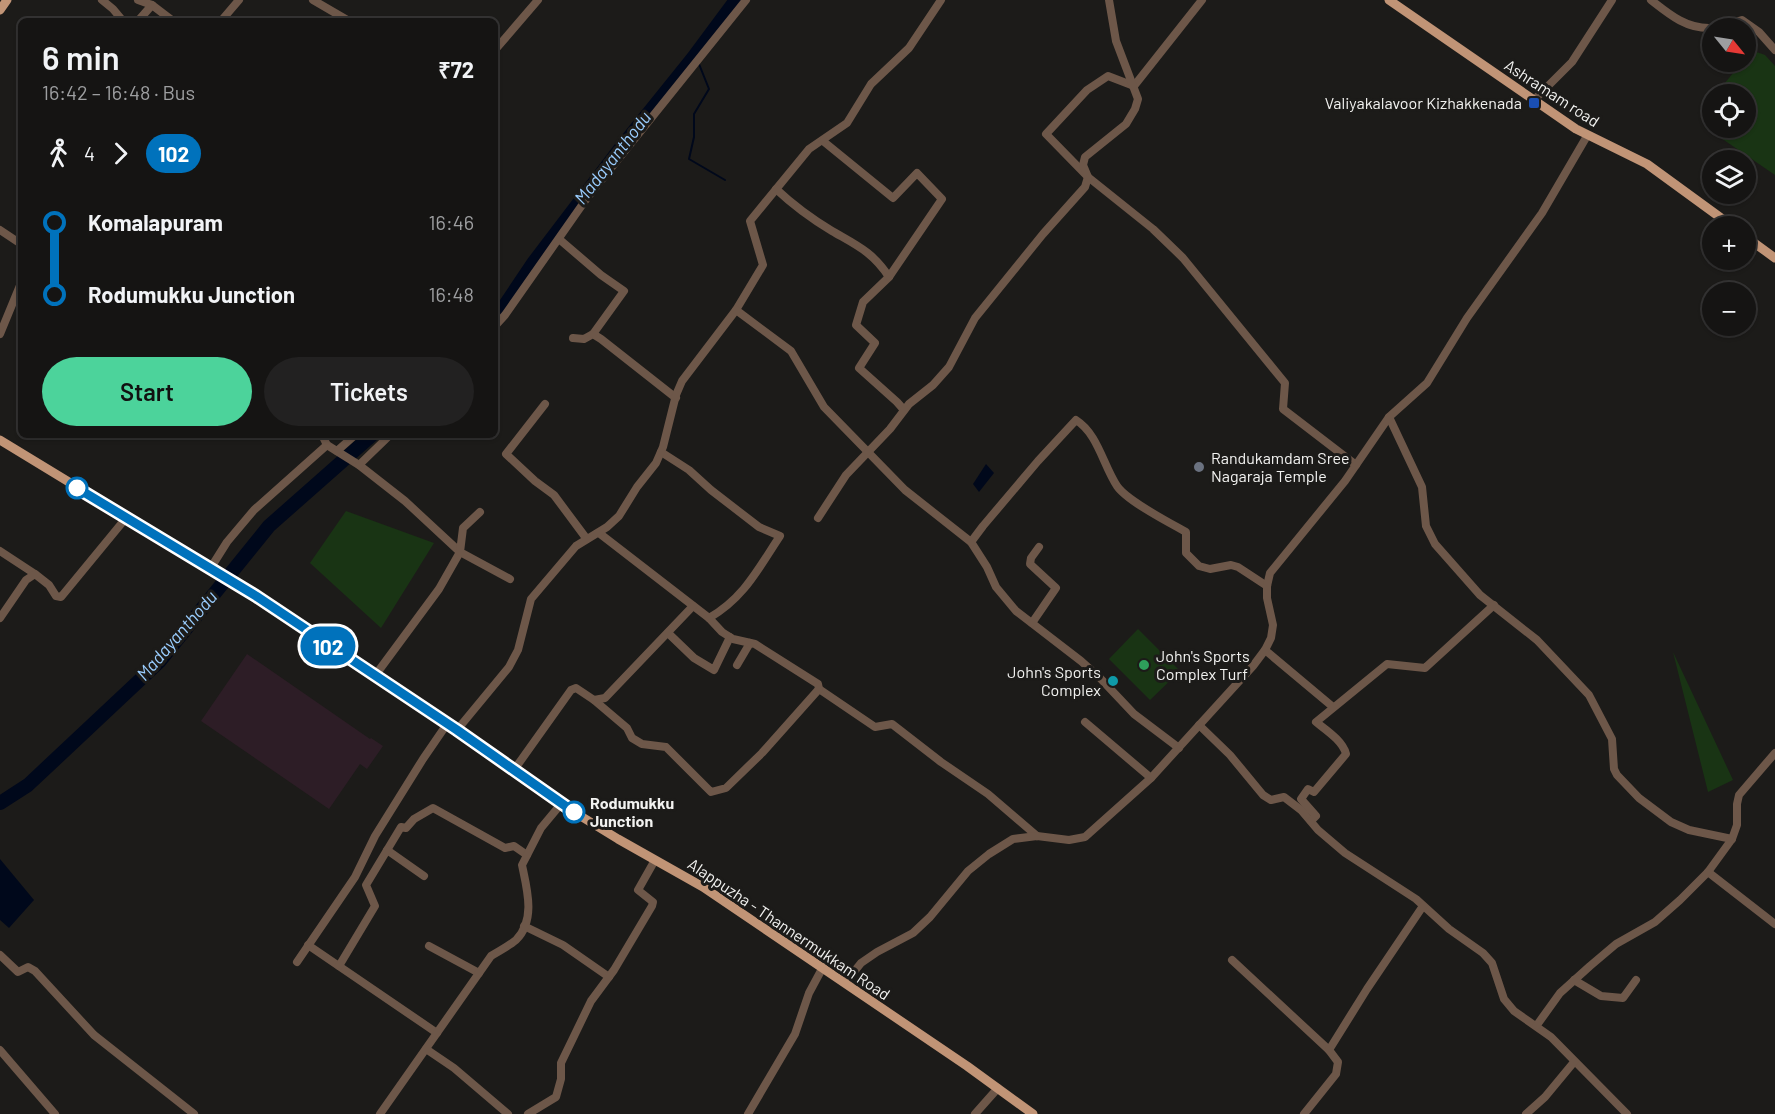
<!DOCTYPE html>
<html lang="en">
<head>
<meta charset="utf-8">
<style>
	:root { --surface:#151413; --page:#222121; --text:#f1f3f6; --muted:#9d9ea0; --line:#343333; --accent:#4cd39b }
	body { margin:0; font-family:Barlow,sans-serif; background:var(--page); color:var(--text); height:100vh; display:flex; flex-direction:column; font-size:22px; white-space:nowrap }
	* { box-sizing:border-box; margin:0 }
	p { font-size:20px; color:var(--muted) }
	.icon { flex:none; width:33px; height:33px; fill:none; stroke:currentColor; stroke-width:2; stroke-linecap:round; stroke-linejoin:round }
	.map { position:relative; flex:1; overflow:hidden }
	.panel { position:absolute; left:18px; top:18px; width:480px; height:420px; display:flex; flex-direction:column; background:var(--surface); border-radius:9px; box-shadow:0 2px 4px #0004,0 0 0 2px var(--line) }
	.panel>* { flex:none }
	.badge { padding:0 12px; border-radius:20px; font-size:21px; line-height:39px }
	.needle { width:39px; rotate:120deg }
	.tools { position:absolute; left:1702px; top:18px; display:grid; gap:12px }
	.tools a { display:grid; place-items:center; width:54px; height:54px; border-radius:50%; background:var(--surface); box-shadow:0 2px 4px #0004,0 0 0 2px var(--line); font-size:30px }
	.map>.badge { position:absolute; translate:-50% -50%; box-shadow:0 0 0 3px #fff }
	.legs { display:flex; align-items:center; gap:9px; height:66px; padding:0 24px; font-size:20px }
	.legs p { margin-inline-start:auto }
	.overview { display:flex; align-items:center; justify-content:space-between; height:102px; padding:0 24px }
	h1 { font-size:33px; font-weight:600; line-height:45px }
	.button { display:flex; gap:12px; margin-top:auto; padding:12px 24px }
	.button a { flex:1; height:69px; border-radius:36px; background:var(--accent); color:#111; font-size:24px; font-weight:600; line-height:69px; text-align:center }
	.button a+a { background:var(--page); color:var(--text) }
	ul { padding:0 24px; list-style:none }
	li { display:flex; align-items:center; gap:21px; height:72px; font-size:22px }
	li i { display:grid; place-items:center; width:9px; height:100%; margin:0 8px; background:currentColor }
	li i::after { content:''; width:15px; height:15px; margin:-8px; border:4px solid; border-radius:50%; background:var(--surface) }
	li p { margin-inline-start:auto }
	li:first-child i { background:linear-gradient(#0000 50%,currentColor 0) }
	li:last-child i { background:linear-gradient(currentColor 50%,#0000 0) }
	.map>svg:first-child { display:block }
	.industrial { fill:#2d1d26 }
	.green { fill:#193414 }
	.water { fill:#00081b }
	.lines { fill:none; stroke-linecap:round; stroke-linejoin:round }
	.stream { stroke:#00081b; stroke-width:2 }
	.river { stroke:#00081b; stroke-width:14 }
	.minor { stroke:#6d5749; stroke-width:8 }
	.major { stroke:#c19476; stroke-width:9 }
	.line-1-casing { stroke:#fff; stroke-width:14 }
	.line-1 { stroke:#0072bc; stroke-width:9 }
	.transit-dot { fill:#1a4fb4; stroke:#1c1b19; stroke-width:2 }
	.worship-dot { fill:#6b7280; stroke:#1c1b19; stroke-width:2 }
	.stop-1-dot { fill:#fff; stroke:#0072bc; stroke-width:3 }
	.leisure-dot { fill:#2e9e5b; stroke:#1c1b19; stroke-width:2 }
	.culture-dot { fill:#0f9aa8; stroke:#1c1b19; stroke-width:2 }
	.labels { text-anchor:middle; stroke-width:6; stroke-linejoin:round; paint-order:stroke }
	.street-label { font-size:16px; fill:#f2f2f0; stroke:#1c1b19 }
	.poi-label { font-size:16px; fill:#f2f2f0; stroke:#1c1b19; text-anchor:end }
	.stop-label { font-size:16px; font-weight:bold; fill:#f2f2f0; stroke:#1c1b19; text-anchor:start }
	.water-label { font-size:18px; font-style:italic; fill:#9acdfe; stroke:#1c1b19 }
</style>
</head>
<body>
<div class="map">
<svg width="1775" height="1114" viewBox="0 0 1775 1114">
	<rect width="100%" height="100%" fill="#1c1b19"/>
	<polygon class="industrial" points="247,654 370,739 371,738 383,746 367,769 360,764 329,809 201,721"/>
	<g class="green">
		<polygon points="1751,50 1765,55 1775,66 1775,175 1705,127 1713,104 1713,128 1746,128 1746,94 1716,94 1742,62 1746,62 1746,56"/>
		<polygon points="346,511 434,543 381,628 310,563"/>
		<polygon points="1138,629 1180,671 1150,700 1109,659"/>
		<polygon points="1673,652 1733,780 1708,792"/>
	</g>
	<g class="water">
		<polygon points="986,464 994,473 979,492 973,484"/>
		<polygon points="0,859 34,900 9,928 0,920"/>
	</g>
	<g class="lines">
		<polyline class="stream" points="699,64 709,89 694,114 694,137 689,159 725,180"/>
		<g class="river">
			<polyline points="495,320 534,262 623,145 693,58 736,0"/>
			<polyline points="0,803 28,785 159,662 269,526 372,435"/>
		</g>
		<g class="minor">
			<polyline points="102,0 113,9 123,21"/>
			<polyline points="138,0 152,5"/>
			<polyline points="313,0 349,21"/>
			<polyline points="941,0 909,48 871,84 847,123 809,149 750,221 763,265 736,310 791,351 824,407 905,490 971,542 987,567 996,587 1016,611 1081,661 1100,678 1134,714 1179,748"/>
			<polyline points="1202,0 1134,86 1108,76 1087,90 1046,134 1088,177 1153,229 1183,258 1285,383 1283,409 1356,465"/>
			<path d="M1651,0c18,14 34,28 58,28 10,0 23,-5 33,-8l17,12 16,18"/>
			<polyline points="138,21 152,5 173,21"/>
			<polyline points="221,21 239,0"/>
			<polyline points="495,50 538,0"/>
			<polyline points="1533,101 1572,62 1612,0"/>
			<polyline points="823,141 893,198 917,173 942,199 889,277 863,302 856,325 875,343 859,368 897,402 904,410"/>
			<path d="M776,189c17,16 36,30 56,42 24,14 41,21 57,46"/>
			<polyline points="0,230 21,244"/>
			<polyline points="559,239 601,275 624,291 593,334"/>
			<polyline points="495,326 505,315 587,198 746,0"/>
			<polyline points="0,334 21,283"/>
			<polyline points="573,338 584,339 593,334 601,339 676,398"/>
			<polyline points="545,404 506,454 535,481 554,495 586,538"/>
			<polyline points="1389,417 1422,487 1426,526 1435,544 1480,595 1537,640 1589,695 1612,739 1614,769 1617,775 1639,798 1671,822 1689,830 1732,839"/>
			<polyline points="327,445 359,465 405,501 460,552 439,589 374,677"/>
			<polyline points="337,451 355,435"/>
			<path d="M661,452l28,18 22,20 48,37 21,9c-22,33 -36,62 -71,82"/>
			<polyline points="359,465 390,435"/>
			<polyline points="480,512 463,528 460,552 510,579"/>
			<polyline points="818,518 846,475 890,429 909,404 933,385 949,367 975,318 1043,234 1085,187 1088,177 1083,165 1085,157 1126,124 1135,109 1138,99 1116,41 1109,0"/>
			<path d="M971,542l12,-16 55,-65 38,-41c22,14 27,45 41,66 10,15 53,37 69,46v21l13,13 11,3 21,-4 7,2 29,19"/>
			<polyline points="0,551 35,574"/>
			<polyline points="210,569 227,542 254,510 327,445 322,435"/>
			<polyline points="0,618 26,580 35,574 49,585 56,596 61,597 126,518"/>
			<polyline points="1032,623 1056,588 1030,564 1031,558 1039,547"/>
			<polyline points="668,633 694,658 714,670 730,637"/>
			<polyline points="1265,650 1333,707"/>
			<polyline points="737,665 750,643"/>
			<polyline points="819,689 875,727 892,724 941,762 988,794 1037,836"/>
			<polyline points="594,700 627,728 632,738 642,744 666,747 711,792 726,788 762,753 819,689 818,684 755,644 733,639 722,632 709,618 599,533"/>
			<polyline points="1085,722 1151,778"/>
			<polyline points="1199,725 1230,755 1263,795 1271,800 1284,797 1301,810 1318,830 1345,853 1416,899 1449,929 1483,953 1492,963 1504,999 1514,1011 1551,1037 1627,1114"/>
			<polyline points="457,730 509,667 518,650 531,599 576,546 607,527 619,516 637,487 656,463 663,447 676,395 682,381 736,310"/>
			<polyline points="514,770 571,690 576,688 594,700 605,698 693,606"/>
			<path d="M1311,821l5,-5 -15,-17 7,-10 6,3 32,-38c-3,-13 -20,-24 -30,-32l71,-58 38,4 69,-63"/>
			<polyline points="387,850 424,876"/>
			<polyline points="1708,872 1775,924"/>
			<polyline points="524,926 563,945 609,977"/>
			<polyline points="308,945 437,1033"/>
			<polyline points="429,946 479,973"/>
			<polyline points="0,955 18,972 28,967 35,971 94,1035 194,1114"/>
			<polyline points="1232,960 1329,1050"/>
			<polyline points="297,962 355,877 375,836 423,759 447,724"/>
			<polyline points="339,966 375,906 366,885 401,827 406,828 414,819 433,808 505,848 514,846 527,855"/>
			<polyline points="1574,980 1601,996 1623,998 1636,980"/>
			<polyline points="845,983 861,963 877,952 913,933 930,917 968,871 989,854 1013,839 1037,836 1069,840 1085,837 1151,778 1253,666 1265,650 1271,638 1273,625 1267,598 1267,586 1270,573 1345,481 1389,417 1427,383 1467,318 1542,213 1587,136"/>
			<polyline points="1537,1025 1560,993 1590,966 1616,944 1655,922 1680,900 1708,872 1732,839 1737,825 1737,804 1739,795 1775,753"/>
			<polyline points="426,1049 454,1068 508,1114"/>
			<polyline points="0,1050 55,1114"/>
			<path d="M380,1114l111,-158c8,-5 18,-10 25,-16 20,-20 11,-51 6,-75l19,-37 20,-24"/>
			<polyline points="528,1114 556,1097 561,1079 561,1063 591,1001 614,970 652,906 653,902 638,890 655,860"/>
			<polyline points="748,1114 795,1034 809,993 823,967"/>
			<polyline points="975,1114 998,1088"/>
			<polyline points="1304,1114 1336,1074 1338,1062 1329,1050 1367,989 1423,906"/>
			<polyline points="1526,1114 1545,1097 1574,1062"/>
		</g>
		<g class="major">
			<polyline points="1389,0 1576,129 1647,164 1732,226"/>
			<polyline points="0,10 7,0"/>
			<polyline points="1746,237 1775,258"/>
			<polyline points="0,440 256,596 457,730 561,804 618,839 703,887 967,1066 1033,1114"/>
		</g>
	</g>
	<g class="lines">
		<defs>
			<polyline id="line-1" points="77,488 256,596 457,730 574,812"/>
		</defs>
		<use href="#line-1" class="line-1-casing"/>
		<use href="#line-1" class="line-1"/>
	</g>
	<rect class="transit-dot" x="1528" y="97" width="12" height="12" rx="3"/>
	<circle class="worship-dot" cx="1199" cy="467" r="6"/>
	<g class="stop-1-dot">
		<circle cx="77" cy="488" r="10"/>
		<circle cx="574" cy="812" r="10"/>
	</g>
	<circle class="leisure-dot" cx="1144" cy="665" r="6"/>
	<circle class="culture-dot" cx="1113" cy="681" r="6"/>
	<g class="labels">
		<g class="street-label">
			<text transform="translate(1552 93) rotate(33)" y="6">Ashramam road</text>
			<text transform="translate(789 929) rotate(34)" y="6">Alappuzha - Thannermukkam Road</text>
		</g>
		<g class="poi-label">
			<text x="1522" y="109">Valiyakalavoor Kizhakkenada</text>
			<text x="1211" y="464" text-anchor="start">Randukamdam Sree<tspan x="1211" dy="18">Nagaraja Temple</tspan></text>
			<text x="1156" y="662" text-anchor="start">John's Sports<tspan x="1156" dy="18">Complex Turf</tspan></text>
			<text x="1101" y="678">John's Sports<tspan x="1101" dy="18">Complex</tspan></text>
		</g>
		<g class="stop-label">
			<text x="590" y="809">Rodumukku<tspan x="590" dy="18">Junction</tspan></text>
		</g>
		<g class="water-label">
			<text transform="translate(613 158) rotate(-52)" y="6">Madayanthodu</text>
			<text transform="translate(177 636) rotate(-49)" y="6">Madayanthodu</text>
		</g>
	</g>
</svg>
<div class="tools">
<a><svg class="needle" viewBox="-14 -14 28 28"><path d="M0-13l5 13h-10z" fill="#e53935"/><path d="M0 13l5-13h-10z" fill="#9d9ea0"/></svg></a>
<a><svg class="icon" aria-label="locate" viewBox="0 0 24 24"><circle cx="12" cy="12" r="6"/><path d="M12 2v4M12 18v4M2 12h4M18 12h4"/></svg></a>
<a><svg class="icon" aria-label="layers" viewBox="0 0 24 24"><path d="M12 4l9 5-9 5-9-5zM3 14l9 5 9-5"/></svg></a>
<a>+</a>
<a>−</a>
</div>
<b class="badge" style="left:328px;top:646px;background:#0072bc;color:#fff">102</b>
<section class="panel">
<div class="overview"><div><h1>6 min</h1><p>16:42 – 16:48 · Bus</p></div><b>₹72</b></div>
<div class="legs"><svg class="icon" aria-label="walk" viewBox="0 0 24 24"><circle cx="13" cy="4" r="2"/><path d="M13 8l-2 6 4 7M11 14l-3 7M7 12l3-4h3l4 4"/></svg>4<svg class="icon" aria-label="forward" viewBox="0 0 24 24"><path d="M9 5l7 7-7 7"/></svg><b class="badge" style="background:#0072bc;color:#fff">102</b></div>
<ul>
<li><i style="color:#0072bc"></i><b>Komalapuram</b><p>16:46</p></li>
<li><i style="color:#0072bc"></i><b>Rodumukku Junction</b><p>16:48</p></li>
</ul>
<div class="button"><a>Start</a><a>Tickets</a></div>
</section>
</div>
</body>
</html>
